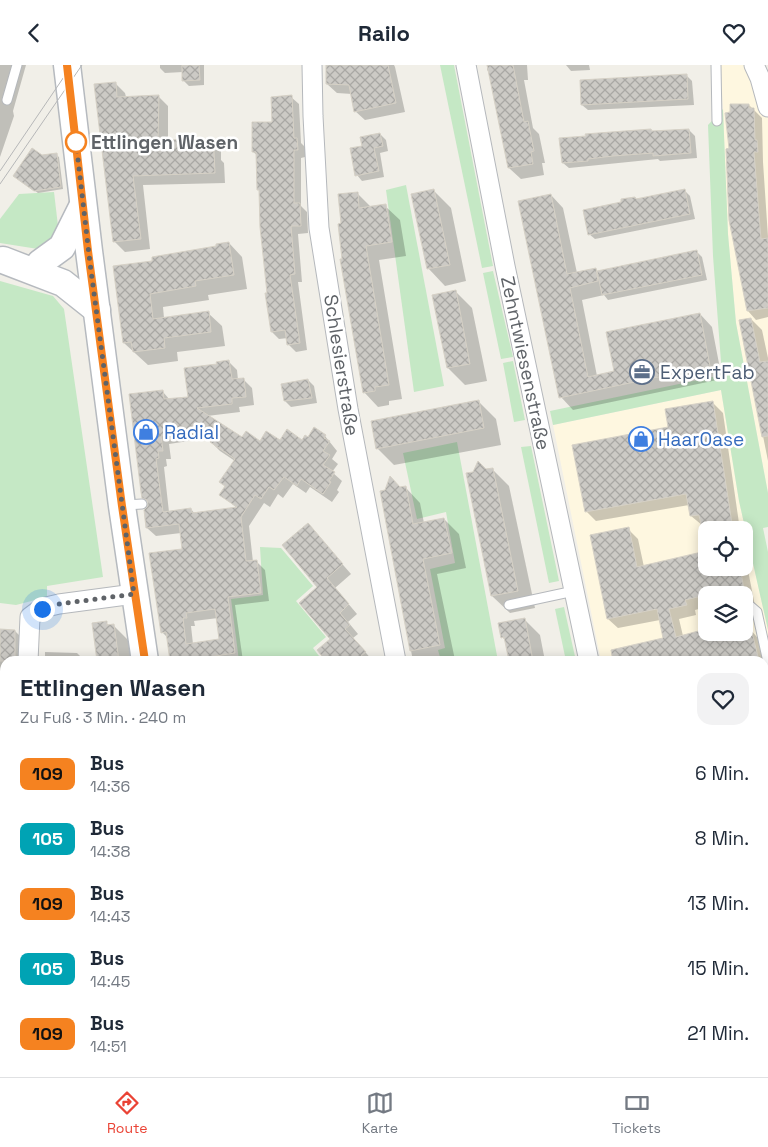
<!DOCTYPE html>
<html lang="de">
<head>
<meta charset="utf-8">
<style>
	:root { --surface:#fff; --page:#f2f2f3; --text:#1f2937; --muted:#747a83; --line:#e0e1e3; --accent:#ea4335 }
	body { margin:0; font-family:"Space Grotesk",sans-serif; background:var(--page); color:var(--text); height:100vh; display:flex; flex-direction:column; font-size:19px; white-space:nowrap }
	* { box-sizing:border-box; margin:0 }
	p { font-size:16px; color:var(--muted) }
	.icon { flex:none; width:28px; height:28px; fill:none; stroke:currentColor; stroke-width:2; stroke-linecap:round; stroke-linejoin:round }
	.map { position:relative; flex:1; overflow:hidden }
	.panel { position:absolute; left:0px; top:591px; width:769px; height:421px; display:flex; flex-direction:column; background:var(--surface); border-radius:15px 15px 0 0; box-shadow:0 2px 12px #0003 }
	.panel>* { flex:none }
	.badge { padding:0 10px; border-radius:8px; font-size:18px; line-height:32px }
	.fabs { position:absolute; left:698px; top:456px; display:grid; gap:10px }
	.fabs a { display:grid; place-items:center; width:55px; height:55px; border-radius:10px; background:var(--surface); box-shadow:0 2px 12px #0003; font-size:25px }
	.you { position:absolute; width:25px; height:25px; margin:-12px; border:4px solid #fff; border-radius:50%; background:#1a73e8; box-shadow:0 0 0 8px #1a73e833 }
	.map>.badge { position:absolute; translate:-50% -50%; box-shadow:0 0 0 2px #fff }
	.round { display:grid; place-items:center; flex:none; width:52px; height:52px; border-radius:15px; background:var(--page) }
	.summary { display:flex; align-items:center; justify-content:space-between; height:85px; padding:0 20px }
	h1 { font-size:24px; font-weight:600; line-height:38px }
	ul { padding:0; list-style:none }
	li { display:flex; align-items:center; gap:15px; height:65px; padding:0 20px }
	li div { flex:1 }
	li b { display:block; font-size:19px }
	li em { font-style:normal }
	li .badge { min-width:55px; font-weight:700; text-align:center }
	header { display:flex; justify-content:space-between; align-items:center; height:65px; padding:0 20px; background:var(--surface); font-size:22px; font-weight:600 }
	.tabs { display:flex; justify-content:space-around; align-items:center; height:70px; border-top:1px solid var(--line); background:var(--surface); font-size:14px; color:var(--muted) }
	.tabs a { display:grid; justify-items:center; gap:2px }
	.tabs .active { color:var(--accent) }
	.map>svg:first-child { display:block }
	.commercial { fill:#fef7e0; fill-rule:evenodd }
	.green { fill:#c5e8c5 }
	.shadow { fill:#0003; fill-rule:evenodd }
	.building { fill:url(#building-cross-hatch); stroke:#d6d1c6; fill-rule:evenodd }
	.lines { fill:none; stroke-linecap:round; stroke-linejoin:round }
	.lane-casing { stroke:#b5b8bc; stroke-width:11 }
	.street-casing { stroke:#b5b8bc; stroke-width:21 }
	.secondary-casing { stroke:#b6babf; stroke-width:29 }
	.lane { stroke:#fff; stroke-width:9 }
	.street { stroke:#fff; stroke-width:19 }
	.secondary { stroke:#fff; stroke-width:26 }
	.tram { stroke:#b6b7b8; stroke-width:1 }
	.line-casing { stroke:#fff; stroke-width:11 }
	.line { stroke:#f58220; stroke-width:8 }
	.walk { stroke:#5f6368; stroke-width:5; stroke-dasharray:0 9 }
	.stop-dot { fill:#fff; stroke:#f58220; stroke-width:2.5 }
	.labels { text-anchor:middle; stroke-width:5; stroke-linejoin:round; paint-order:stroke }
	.stop-label { font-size:19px; font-weight:bold; fill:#5f6368; stroke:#fff; text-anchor:start }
	.street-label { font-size:19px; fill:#5f6368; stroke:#fff }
	.service-label { font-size:19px; fill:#4e5e75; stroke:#fff; text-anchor:start }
	.shop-label { font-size:19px; fill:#366cbe; stroke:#fff; text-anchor:start }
</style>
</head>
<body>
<header><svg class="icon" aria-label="back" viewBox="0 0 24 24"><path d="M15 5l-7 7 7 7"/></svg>Railo<svg class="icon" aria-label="heart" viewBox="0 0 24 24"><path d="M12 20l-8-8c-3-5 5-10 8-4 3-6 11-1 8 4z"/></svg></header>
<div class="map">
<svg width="768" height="1012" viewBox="0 0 768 1012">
	<defs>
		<pattern id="building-cross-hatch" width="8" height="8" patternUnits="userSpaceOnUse" patternTransform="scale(1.25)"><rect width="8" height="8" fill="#cccac5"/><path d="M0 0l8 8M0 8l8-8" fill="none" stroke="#a9a8a4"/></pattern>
	</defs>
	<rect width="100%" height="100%" fill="#f1efe8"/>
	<g class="commercial">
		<polygon points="721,0 745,0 768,49 768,428 736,258 728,169"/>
		<path d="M721,325l18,111 29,129v212l-4,1v-182h-163l-48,-236zM706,465h38v37h-38zM706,530h38v38h-38z"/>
		<polygon points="764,809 768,809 768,1012 731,1012 729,1008 764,1008"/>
	</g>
	<g class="green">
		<polygon points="440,0 454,0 493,201 482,203"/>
		<polygon points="723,44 728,169 736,258 768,428 768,462 763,463 768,487 768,565 739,436 721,325 553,360 550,346 722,310 713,191 708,60"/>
		<polygon points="406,120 444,321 414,327 386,125"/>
		<polygon points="54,127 58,161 51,174 38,184 0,178 0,154 19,129"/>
		<polygon points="493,206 513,292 501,294 483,208"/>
		<polygon points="0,216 53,231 64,244 103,512 47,521 47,532 16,540 0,538"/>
		<polygon points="513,296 525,355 514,357 503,298"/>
		<polygon points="457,377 498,596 441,596 438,585 445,583 430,504 455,498 446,447 417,454 403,388"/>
		<polygon points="531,381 559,516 549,518 521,382"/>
		<polygon points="260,482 281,483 313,521 296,536 326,572 313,583 319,591 313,596 239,596 231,534 263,530"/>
		<polygon points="564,542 576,596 566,596 555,544"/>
	</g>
	<g class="shadow">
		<polygon points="0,0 26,0 13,46 14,51 0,92"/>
		<polygon points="160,0 204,0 204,20 189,21 183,15 183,7 165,8 160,3"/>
		<polygon points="331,0 394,0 395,2 405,47 365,55 355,46 352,29 337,28 327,19"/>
		<polygon points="487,0 527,0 528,15 524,15 533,63 539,69 545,98 542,98 544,110 521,114 509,103 490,8 487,5"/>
		<polygon points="566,0 589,0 590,5 571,6"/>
		<polygon points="686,10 692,16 694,40 588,45 582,40"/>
		<polygon points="115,18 125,28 126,32 158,31 168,41 168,76 211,75 221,85 221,95 224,98 225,118 143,120 150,184 125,187 114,176"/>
		<polygon points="291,32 299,39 301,78 305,82 305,92 301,93 301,141 307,147 308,168 298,169 302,217 298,217 307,285 296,287 288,279 288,273 279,274 272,267 257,90 253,87"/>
		<polygon points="749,40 762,53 763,97 768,172 768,252 756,255 748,246 731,84"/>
		<polygon points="689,65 695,71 697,93 660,96 658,94 569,103 563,98 653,67"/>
		<polygon points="380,69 386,75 388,86 380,88 384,112 362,116 357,110 363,82"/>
		<polygon points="56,90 59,92 63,124 38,128 17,113 41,92"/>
		<polygon points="434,126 451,143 466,216 445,221 428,203"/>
		<polygon points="685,126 690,131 695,154 595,174 589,169 637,135"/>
		<polygon points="357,128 371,142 385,141 400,155 406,191 379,195 402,334 389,336 389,340 378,342 364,327 343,195 343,160"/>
		<polygon points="551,130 563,143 577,208 596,204 598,207 696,186 702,192 707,215 608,235 604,230 582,235 597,311 616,307 700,249 712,262 722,314 573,345 561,332"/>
		<polygon points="229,178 242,192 247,224 208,230 209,235 163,242 164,253 208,248 222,261 225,281 177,287 178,296 148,300 124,278 154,197"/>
		<polygon points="455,226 472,243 487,316 465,320 448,303"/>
		<polygon points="751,254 762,265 768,293 768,396 740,256"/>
		<path d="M229,297l8,8 1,10 5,-1 9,9 2,17 -15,2 1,5 -33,4 35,22 18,4h43l5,-3 17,-3 12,15 -5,8 6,5 -6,8 10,9 -5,9 2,2 -7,10 -22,-15 -4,6 -13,-9 -10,14 -5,-4 -8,13 -6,-4 -15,23 4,36 3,-1 9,9 4,31 -34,4 8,56h-72l-3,-23 -6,-6 21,-82 -2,-17 -25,3 -9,-8 2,-25 -6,-6 20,-105 7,8 19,-2 29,-32zM215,372l-4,5 9,9 15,10 -14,21 5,5 -5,8 16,13 -42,6 -4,-5 -22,3 -5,-45 3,-1 -1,-7h5l-2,-15zM218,553l2,22 -27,4 -2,-18h4l-1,-5z"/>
		<polygon points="308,315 314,321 317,338 291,342 285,336"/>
		<polygon points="479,337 496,354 501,380 394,400 377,383"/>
		<polygon points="713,338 723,348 740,465 706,465 706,481 702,460 691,451 689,440 596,456 586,446 669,363"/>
		<polygon points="492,404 509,421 535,543 510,548 492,531 468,409"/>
		<polygon points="405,422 420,438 424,458 444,454 459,469 466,503 437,509 455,595 413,596 381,427"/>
		<polygon points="628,464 638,474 644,502 706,487 706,502 744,502 744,485 755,541 744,543 744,530 706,530 706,542 695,545 696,550 679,554 683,571 706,566 706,568 744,568 744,557 762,578 768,604 768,622 764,623 764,596 615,596 612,586 665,574 660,555 618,563 608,554"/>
		<polygon points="316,469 351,509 335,523 357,549 348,557 358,569 353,573 373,596 319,596 324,592 331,574 319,522"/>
		<polygon points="525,555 540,570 545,596 510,596 506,576 502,572"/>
		<polygon points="106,558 110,561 114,561 131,578 134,596 99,596 94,559"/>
		<polygon points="0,566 15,566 27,578 27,596 5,596 5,765 0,763"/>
		<polygon points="45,587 77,588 85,596 45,596"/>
		<polygon points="0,818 5,819 5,872 0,871"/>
		<polygon points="77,1008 101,1008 100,1012 76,1012"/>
		<polygon points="153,1008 183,1008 184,1010 181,1012 154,1012"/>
		<polygon points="268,1008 333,1008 334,1012 270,1012"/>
		<polygon points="382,1008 412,1008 413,1012 384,1012"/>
		<polygon points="455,1008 485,1008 486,1012 457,1012"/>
		<polygon points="528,1008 558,1008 559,1012 529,1012"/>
		<polygon points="621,1008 661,1008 663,1012 626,1012"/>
	</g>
	<g class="building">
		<polygon points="182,0 199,0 200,15 182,16"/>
		<polygon points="326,0 388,0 396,38 354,47 349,20 326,19"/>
		<polygon points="487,0 513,0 524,57 528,56 534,86 531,87 533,99 508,103"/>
		<polygon points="687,9 688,34 581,40 580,15"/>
		<polygon points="116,17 117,32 159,30 158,75 211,74 212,86 214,86 215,108 133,111 141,174 113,177 94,19"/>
		<polygon points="292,30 294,73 297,73 298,85 294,85 294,138 300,138 301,161 291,161 295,209 290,210 300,278 287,280 285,265 271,267 265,228 267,228 260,162 259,125 257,125 256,87 252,87 252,57 272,57 271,32"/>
		<polygon points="730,39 749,39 749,43 754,43 755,75 757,75 758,87 754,87 761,174 768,173 768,243 747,246 729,155 726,84 729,83 725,48 730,47"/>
		<polygon points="651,64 652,66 689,64 691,88 653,91 653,88 613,91 588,94 588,96 562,98 559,73 586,71 585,69"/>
		<polygon points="380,68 383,81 374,83 379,106 355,111 350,83 362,81 360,72"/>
		<polygon points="32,83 42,90 57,88 61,122 34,126 13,111"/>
		<polygon points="434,124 450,200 427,204 411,129"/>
		<polygon points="685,124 690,149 588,170 583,145 621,137 621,134 635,132 636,134"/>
		<polygon points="358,127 359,143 386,139 392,177 366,181 389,320 375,322 375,326 363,328 340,194 342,194 338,159 341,158 338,129"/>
		<polygon points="551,129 567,209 596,203 598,216 570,223 588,312 614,306 606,267 700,248 710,301 559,333 518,136"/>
		<polygon points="229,177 234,210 195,216 196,221 150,229 153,254 209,246 211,267 164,273 165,283 133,287 131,277 123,278 113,201 152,196 152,192 216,181 216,179"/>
		<polygon points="697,185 702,210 602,230 597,206"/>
		<polygon points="456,225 470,299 447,303 432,230"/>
		<polygon points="751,253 760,297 768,296 768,371 762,372 739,255"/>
		<path d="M229,295l3,19 12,-1 2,19 -14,1v6l-35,4 45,29 4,-6 14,10 6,-10 14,9 7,-11 15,11 3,-5 3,2 6,-10 12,8 -2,3 6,3 -7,10 7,4 -7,10 12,7 -6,9 2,1 -8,12 -22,-15 -4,7 -13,-9 -10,13 -5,-3 -8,12 -6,-4 -14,22 5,44 11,-1 4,33 -33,4 7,56 -33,5v3h-32l-4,-29 -5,1 -12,-80 33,-4 -3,-25 -33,4 -2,-18 3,-3 1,-4 -1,-3 -5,-2 -1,-6 -12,-98 34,-4 1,9 24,-2 -4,-29 33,-4 -1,-2zM220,362l-10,15 25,17 -16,23 6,4 -6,9 18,12 -45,6 -1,-5 -28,4 -7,-53 3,-1 -1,-7h5l-2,-15zM215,544l4,30 -33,5 -3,-26h4l-1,-5z"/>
		<polygon points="308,314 312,333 284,336 281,319"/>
		<polygon points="479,335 484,363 376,384 371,356"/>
		<polygon points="713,336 733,465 702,465 699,450 690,451 686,429 585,447 572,380 668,362 665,344"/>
		<polygon points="478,396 486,404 493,403 518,526 491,531 466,408 473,407"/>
		<polygon points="390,411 400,422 406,421 413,459 444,453 452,488 423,494 440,580 410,586 380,426 385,425"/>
		<polygon points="308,458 343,499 327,513 349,539 340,548 350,560 345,564 366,587 355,596 326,596 317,585 330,574 299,538 317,522 282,480"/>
		<polygon points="629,462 637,502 706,486 706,502 740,502 745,530 714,530 714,528 685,535 687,540 669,544 676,572 706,564 706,568 752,567 759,596 613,596 611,585 663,573 657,544 607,554 590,470"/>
		<polygon points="525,553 533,596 509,596 504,572 501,573 498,558"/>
		<polygon points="107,556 107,560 114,559 119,596 97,596 92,558"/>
		<polygon points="0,564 15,565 15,596 0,596"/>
	</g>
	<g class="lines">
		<defs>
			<g id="lane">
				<polyline points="716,0 717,56"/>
				<polyline points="7,35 17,0"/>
				<polyline points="125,440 142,439"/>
				<polyline points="509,540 574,526"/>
				<polyline points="750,541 757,547 768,597"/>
				<polyline points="768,631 765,631 768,643"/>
				<polyline points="371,1008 372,1012"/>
				<polyline points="444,1008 446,1012"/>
				<polyline points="517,1008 519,1012"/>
				<polyline points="624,1012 637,1008"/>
			</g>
			<g id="street">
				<polyline points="312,0 313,51 319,163 348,344 396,596"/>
				<polyline points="466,0 505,201 589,596"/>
				<polyline points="754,0 760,13 768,42"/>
				<polyline points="28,596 30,552 42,543 59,539 134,529"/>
				<polyline points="712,1008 714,1012"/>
			</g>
			<g id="secondary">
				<polyline points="67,0 89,186 122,441 145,596"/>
				<polyline points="3,195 63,218 97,245"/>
				<polyline points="40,198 62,182 83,140"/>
				<polyline points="764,791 768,791"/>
				<polyline points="0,928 5,902"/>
				<polyline points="226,1008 227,1012"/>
			</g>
		</defs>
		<use href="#lane" class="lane-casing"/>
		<use href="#street" class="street-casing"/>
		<use href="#secondary" class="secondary-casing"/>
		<use href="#lane" class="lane"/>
		<use href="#street" class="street"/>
		<use href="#secondary" class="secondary"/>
		<g class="tram">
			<polyline points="0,106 72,0"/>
			<polyline points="0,119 82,0"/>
		</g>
	</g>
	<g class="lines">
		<defs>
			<polyline id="line" points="67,0 88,186 122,441 145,596"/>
		</defs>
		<use href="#line" class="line-casing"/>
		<use href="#line" class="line"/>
		<polyline class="walk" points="42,544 59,539 134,529 90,198 76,77"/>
	</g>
	<defs>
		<symbol id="office-ring" viewBox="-11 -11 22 22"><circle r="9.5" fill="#fff" stroke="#5c6f8a" stroke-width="1.5"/><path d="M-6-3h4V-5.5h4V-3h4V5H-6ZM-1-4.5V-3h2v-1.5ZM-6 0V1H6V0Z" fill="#5c6f8a"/></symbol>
		<symbol id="shop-ring" viewBox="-11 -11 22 22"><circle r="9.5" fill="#fff" stroke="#3f7fe0" stroke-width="1.5"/><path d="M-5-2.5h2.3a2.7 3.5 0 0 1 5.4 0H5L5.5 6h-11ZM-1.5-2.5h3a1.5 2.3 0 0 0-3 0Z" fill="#3f7fe0"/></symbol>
	</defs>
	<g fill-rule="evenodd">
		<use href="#office-ring" x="628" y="293" width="28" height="28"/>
		<use href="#shop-ring" x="132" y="353" width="28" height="28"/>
		<use href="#shop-ring" x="627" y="360" width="28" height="28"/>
	</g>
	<circle class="stop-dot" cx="76" cy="77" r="10"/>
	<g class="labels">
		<g class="stop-label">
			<text x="91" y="84">Ettlingen Wasen</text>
		</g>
		<g class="street-label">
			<text transform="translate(526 298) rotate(78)" y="7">Zehntwiesenstraße</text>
			<text transform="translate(342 300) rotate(81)" y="7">Schlesierstraße</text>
		</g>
		<g class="service-label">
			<text x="660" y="314">ExpertFab</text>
		</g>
		<g class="shop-label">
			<text x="164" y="374">Radial</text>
			<text x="658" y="381">HaarOase</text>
		</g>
	</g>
</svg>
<div class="fabs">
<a><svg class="icon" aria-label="locate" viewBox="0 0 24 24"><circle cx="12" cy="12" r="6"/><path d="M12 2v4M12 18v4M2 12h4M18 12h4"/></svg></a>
<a><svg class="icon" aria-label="layers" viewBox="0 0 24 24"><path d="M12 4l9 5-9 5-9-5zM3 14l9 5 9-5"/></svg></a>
</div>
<div class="you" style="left:42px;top:544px"></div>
<section class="panel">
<div class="summary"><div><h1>Ettlingen Wasen</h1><p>Zu Fuß · 3 Min. · 240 m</p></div><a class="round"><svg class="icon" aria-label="heart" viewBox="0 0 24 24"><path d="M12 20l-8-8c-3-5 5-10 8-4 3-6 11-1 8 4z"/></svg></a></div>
<ul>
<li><span class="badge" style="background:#f58220;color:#111">109</span><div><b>Bus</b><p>14:36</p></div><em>6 Min.</em></li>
<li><span class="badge" style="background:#00a3b4;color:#fff">105</span><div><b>Bus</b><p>14:38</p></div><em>8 Min.</em></li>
<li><span class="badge" style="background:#f58220;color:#111">109</span><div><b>Bus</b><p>14:43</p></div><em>13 Min.</em></li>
<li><span class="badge" style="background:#00a3b4;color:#fff">105</span><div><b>Bus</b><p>14:45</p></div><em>15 Min.</em></li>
<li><span class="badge" style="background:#f58220;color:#111">109</span><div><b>Bus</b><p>14:51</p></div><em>21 Min.</em></li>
</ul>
</section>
</div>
<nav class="tabs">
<a class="active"><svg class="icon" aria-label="directions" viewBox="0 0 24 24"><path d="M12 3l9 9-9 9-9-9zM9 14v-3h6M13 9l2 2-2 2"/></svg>Route</a>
<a><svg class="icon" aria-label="map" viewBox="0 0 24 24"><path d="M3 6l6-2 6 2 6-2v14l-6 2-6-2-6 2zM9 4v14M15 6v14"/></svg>Karte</a>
<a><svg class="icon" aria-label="tickets" viewBox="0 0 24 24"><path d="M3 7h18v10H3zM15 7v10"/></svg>Tickets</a>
</nav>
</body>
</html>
